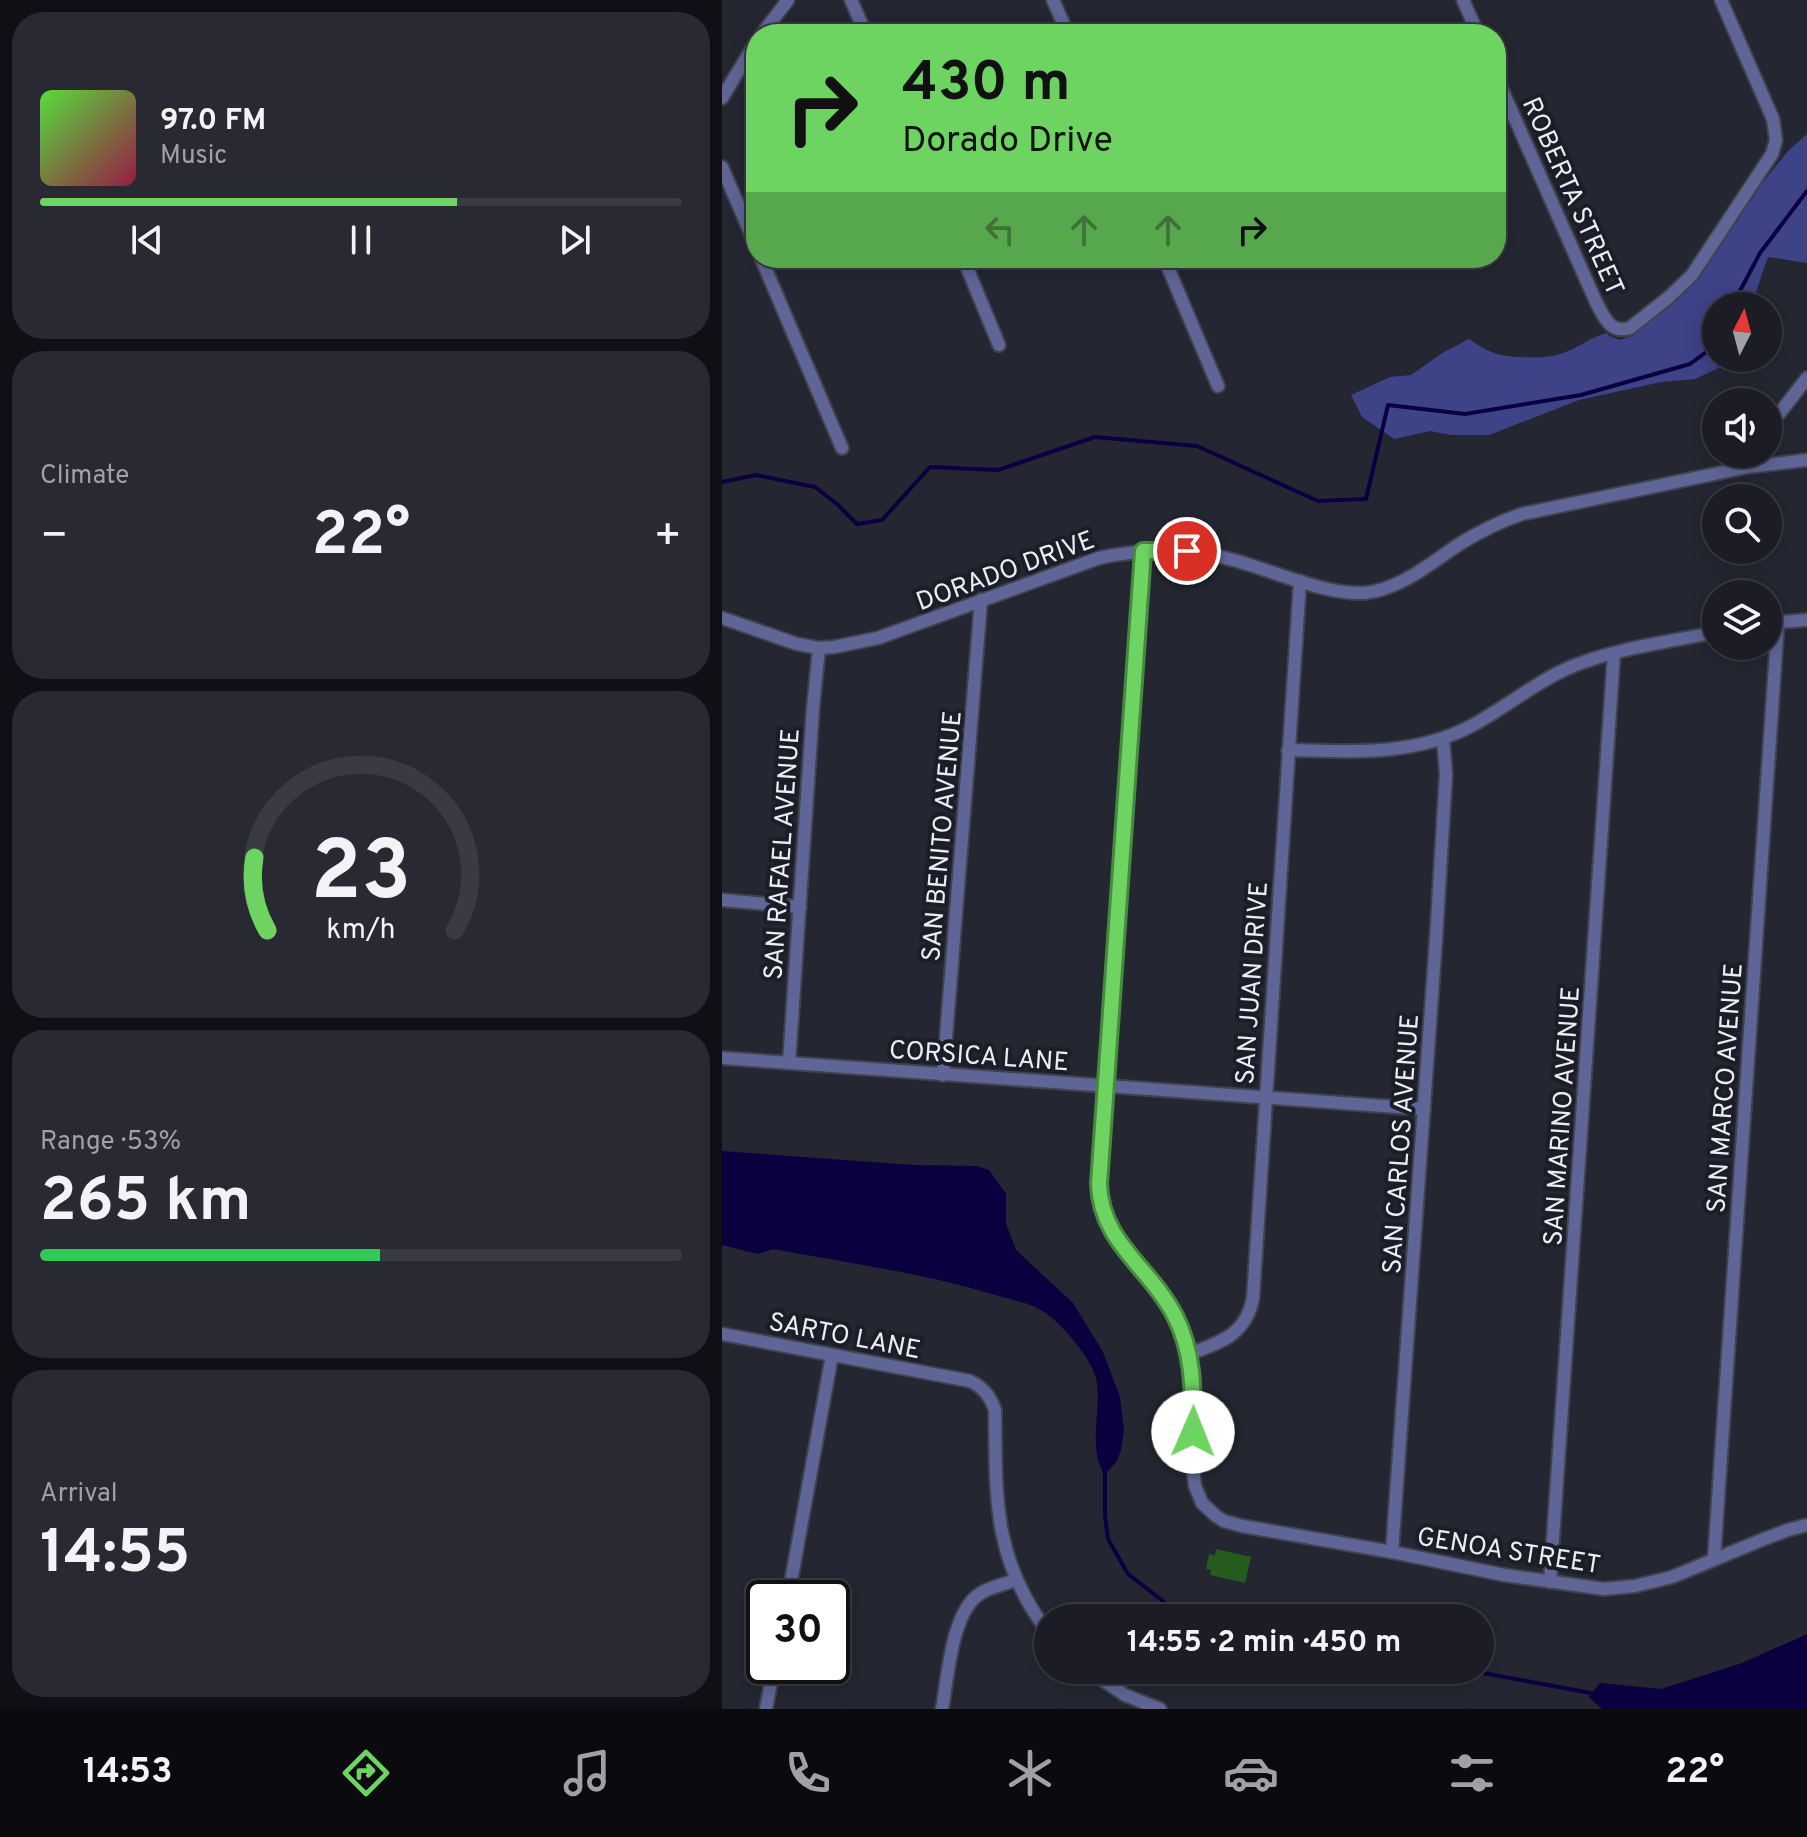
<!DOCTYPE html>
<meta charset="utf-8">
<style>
body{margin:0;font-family:Overpass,sans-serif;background:#282932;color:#f1f3f6;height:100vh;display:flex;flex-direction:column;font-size:30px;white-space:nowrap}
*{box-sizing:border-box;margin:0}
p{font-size:26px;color:#a0a1a7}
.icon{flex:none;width:44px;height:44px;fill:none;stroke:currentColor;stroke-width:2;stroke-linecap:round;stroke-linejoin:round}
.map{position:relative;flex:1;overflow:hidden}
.sheet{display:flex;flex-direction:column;gap:12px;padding:12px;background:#0f0f15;width:722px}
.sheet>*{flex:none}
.top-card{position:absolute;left:24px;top:24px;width:760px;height:244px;border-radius:32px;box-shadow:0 4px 20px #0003,0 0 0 2px #393a43;background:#6dd361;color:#111;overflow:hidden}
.needle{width:52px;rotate:6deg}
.tools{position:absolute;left:980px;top:292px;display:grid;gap:16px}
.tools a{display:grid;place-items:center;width:80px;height:80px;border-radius:50%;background:#1b1c26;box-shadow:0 4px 20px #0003,0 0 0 2px #393a43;font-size:40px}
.speed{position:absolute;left:24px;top:1580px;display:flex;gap:16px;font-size:40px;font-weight:700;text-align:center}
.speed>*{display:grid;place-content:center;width:104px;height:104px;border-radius:50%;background:#1b1c26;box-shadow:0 4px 20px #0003,0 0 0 2px #393a43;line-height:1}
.speed .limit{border:4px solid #111;border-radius:12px;background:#fff;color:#111}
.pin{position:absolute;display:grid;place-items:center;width:68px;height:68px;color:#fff;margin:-34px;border:4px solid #fff;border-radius:50%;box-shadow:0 2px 8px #0007}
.me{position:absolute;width:88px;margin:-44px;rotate:1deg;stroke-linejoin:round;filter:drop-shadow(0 0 6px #0008)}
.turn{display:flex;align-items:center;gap:28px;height:168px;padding:0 24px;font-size:36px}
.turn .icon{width:104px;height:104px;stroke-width:2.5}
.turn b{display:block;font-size:56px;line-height:68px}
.lanes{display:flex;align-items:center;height:76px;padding:0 24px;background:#0003;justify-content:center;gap:40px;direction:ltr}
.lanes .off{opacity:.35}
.big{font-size:60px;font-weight:700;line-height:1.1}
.sheet .widget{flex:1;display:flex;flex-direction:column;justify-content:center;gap:12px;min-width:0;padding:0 28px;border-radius:32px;background:#282932}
.sheet .dial{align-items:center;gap:0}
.dial svg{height:208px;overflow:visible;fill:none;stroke:#393a43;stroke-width:7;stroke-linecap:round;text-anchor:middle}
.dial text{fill:#f1f3f6;stroke:none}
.song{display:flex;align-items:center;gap:24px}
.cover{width:96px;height:96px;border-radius:12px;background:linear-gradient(135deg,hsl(110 70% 55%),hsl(340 70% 35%))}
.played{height:8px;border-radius:4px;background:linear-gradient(90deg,#6dd361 65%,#393a43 65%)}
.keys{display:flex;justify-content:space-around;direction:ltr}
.heat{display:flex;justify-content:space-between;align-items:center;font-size:44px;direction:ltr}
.charge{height:12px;border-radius:6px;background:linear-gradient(90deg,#34c759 53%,#393a43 0)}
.trip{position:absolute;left:312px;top:1604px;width:460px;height:80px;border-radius:40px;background:#1b1c26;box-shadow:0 4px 20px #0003,0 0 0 2px #393a43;font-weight:700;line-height:80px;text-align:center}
.tab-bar{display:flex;height:128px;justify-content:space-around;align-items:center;background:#0b0b0f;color:#a0a1a7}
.tab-bar .icon{width:56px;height:56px}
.tab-bar .current{color:#6dd361}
.tab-bar b{font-size:36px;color:#f1f3f6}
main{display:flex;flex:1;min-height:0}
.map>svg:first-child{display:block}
</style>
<main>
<section class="sheet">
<div class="widget">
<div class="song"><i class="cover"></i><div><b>97.0 FM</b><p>Music</p></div></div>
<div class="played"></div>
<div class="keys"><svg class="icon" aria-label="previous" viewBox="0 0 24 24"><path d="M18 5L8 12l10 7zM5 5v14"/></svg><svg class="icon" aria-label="pause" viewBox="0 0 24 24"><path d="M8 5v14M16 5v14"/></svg><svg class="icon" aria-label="next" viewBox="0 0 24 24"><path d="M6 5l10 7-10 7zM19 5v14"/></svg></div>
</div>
<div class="widget"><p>Climate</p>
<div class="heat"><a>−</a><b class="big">22°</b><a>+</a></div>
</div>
<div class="widget dial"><svg viewBox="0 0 100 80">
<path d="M14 69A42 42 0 1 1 86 69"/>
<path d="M14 69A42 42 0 0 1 9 41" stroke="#6dd361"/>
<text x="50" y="56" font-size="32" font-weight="700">23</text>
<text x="50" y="72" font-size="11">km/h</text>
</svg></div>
<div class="widget"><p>Range · 53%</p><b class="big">265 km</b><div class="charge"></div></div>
<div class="widget"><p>Arrival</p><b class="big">14:55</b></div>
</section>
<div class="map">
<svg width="1085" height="1709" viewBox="0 0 1085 1709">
<rect width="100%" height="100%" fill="#242632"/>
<!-- forest -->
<path fill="#3e4287" d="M 1085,134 L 1085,263 L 1046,257 L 1029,306 L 994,306 L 994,358 L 1011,358 L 1007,363 L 973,379 L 939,382 L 857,400 L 767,435 L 729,435 L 708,431 L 672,439 L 640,417 L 629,395 L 668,377 L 689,375 L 722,352 L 747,339 C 756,345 765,351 775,354 C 789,358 825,359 838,354 C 855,349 868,337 885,333 L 887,336 L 898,340 L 912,335 L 964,292 L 982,270 L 1041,182 L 1066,151 Z"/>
<!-- water -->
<g fill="#0b003f">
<path d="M 0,1151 L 191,1165 L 255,1166 L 267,1170 L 284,1194 L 284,1223 L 294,1250 L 351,1303 L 381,1352 L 398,1397 L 402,1430 L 399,1450 L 395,1461 L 385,1472 L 381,1472 C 364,1442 384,1397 371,1370 C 363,1352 341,1326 325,1314 C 310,1303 290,1300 273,1295 C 201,1273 125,1263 51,1249 L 36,1254 L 0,1245 Z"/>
<polygon points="1085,1634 1085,1709 880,1709 867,1697 878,1683 939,1689 1020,1663"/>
</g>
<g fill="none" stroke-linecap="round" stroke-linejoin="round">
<!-- stream -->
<g stroke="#0b003f" stroke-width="4">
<polyline points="1010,306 1038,253 1085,191"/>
<polyline points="0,482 34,475 93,487 115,504 135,524 160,520 208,467 276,470 373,437 475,446 596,501 644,499 666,405 743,414 859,395 968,364 987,350 994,336"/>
<polyline points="383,1468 383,1516 386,1539 406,1574 446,1605 478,1618"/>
<polyline points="745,1670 874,1694"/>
</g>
</g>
<!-- building -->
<polygon fill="#235c1d" points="494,1549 529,1557 523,1583 488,1575 489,1570 484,1569 487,1554 493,1555"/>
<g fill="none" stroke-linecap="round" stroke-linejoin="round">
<defs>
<g id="minor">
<polyline points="129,0 144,34"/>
<polyline points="331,0 346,34"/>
<polyline points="741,0 756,34"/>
<polyline points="40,34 66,0"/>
<path d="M 774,76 L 874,302 C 882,317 888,334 908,328 L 947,297 L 970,275 L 1050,154 L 1054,140 L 1051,119 L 999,0"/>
<polyline points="0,98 34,42"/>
<polyline points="0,167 34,246"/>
<polyline points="39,258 120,448"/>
<polyline points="241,258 277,345"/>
<polyline points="442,258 496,386"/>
<polyline points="1046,428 1085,378"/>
<polyline points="421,551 377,1195 382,1215 389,1231 441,1295 460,1331 467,1354 471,1373 470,1461 473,1486 480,1503 494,1516 502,1521 520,1526 670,1552 782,1575 882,1589 913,1586 950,1577 1042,1539 1066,1530 1085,1525"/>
<path d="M 0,618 L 75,644 L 97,648 L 112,647 L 156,638 L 377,558 C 421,549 466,547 511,560 C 550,570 602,595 642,593 C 678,590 710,562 739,543 C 759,531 779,521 800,514 L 1026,467 L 1085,460"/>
<polyline points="1046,623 1085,620"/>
<path d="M 566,750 C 629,752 694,756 751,725 C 786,706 815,681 851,666 C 896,648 947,642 994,632"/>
<polyline points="0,900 78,907"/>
<polyline points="0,1058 702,1109"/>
<polyline points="67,1063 91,708 97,648"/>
<polyline points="221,1075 259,600"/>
<path d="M 0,1334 L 248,1381 C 262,1388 268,1396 273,1410 C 274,1496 270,1559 326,1632"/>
<path d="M 467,1354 C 499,1342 524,1335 531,1298 L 578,581"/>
<polyline points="670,1552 714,939 724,774 721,739"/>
<polyline points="992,1559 1056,621"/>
<polyline points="828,1582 892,653"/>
<polyline points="66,1598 110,1355"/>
<polyline points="366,1670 403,1695 438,1709"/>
<polyline points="44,1709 52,1666"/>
<path d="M 220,1709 C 226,1678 229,1611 259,1593 C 269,1587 283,1584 294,1580"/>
</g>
</defs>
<!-- minor casing -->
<use href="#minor" stroke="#40424d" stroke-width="16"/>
<!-- minor -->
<use href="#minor" stroke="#5f6697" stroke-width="12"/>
</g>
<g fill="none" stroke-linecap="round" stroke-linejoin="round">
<defs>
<path id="route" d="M 465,551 L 421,551 L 377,1184 C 379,1243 428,1267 453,1316 C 472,1353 471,1391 471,1432"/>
</defs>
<!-- route casing -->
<use href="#route" stroke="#47893f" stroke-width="20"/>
<!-- route -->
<use href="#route" stroke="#6dd361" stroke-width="14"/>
</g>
<g text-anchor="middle" stroke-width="8" stroke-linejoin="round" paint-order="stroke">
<!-- street labels -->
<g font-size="26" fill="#ebedf5" stroke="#1b1d28">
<text transform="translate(852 196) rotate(66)" y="9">ROBERTA STREET</text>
<text transform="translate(283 570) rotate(-20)" y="9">DORADO DRIVE</text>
<text transform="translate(219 836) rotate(-85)" y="9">SAN BENITO AVENUE</text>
<text transform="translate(59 854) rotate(-86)" y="9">SAN RAFAEL AVENUE</text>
<text transform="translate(529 983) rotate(-86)" y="9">SAN JUAN DRIVE</text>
<text transform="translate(257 1055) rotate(4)" y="9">CORSICA LANE</text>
<text transform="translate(1002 1088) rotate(-86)" y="9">SAN MARCO AVENUE</text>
<text transform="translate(839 1116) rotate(-86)" y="9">SAN MARINO AVENUE</text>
<text transform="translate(678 1144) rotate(-86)" y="9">SAN CARLOS AVENUE</text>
<text transform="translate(123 1335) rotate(11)" y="9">SARTO LANE</text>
<text transform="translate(787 1550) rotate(9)" y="9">GENOA STREET</text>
</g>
</g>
</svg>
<div class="tools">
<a><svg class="needle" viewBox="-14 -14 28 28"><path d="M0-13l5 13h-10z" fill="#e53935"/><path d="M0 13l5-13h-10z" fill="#a0a1a7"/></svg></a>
<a><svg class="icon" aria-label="sound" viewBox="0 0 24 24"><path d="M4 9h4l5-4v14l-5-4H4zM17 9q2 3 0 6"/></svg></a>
<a><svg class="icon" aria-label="search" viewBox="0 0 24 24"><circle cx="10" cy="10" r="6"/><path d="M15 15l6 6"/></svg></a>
<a><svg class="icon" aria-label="layers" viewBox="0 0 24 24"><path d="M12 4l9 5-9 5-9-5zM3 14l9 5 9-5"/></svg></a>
</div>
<div class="speed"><div class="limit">30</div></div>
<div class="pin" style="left:465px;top:551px;background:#d93025"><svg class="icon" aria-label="arrive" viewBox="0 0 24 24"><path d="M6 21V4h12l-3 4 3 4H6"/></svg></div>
<svg class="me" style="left:471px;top:1432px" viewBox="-20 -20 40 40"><circle r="19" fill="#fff"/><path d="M0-13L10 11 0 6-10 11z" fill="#6dd361"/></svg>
<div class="trip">14:55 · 2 min · 450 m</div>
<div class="top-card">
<div class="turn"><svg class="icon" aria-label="right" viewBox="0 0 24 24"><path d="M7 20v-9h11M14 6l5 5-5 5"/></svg><div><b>430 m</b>Dorado Drive</div></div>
<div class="lanes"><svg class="icon off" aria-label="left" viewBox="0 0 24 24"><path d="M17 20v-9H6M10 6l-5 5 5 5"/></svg><svg class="icon off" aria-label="ahead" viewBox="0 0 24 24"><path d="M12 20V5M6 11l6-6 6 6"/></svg><svg class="icon off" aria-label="ahead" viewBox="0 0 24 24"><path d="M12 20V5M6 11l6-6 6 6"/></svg><svg class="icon" aria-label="right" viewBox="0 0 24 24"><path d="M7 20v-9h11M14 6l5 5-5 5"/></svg></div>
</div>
</div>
</main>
<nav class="tab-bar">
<b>14:53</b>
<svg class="icon current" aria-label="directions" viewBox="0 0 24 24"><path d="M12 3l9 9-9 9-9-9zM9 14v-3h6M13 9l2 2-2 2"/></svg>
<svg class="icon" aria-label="music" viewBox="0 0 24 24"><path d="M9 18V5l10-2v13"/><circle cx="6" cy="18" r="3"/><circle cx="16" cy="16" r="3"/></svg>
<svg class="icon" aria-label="phone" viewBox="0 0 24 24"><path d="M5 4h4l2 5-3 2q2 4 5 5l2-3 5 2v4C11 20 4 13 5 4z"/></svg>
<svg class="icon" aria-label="climate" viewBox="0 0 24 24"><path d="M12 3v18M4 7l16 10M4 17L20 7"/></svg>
<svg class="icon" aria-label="car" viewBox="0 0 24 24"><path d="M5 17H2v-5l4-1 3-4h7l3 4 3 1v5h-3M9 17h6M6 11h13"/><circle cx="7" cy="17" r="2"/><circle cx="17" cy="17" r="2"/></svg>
<svg class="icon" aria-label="filters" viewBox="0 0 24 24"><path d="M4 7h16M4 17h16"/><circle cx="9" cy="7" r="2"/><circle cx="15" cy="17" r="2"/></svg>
<b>22°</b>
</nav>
